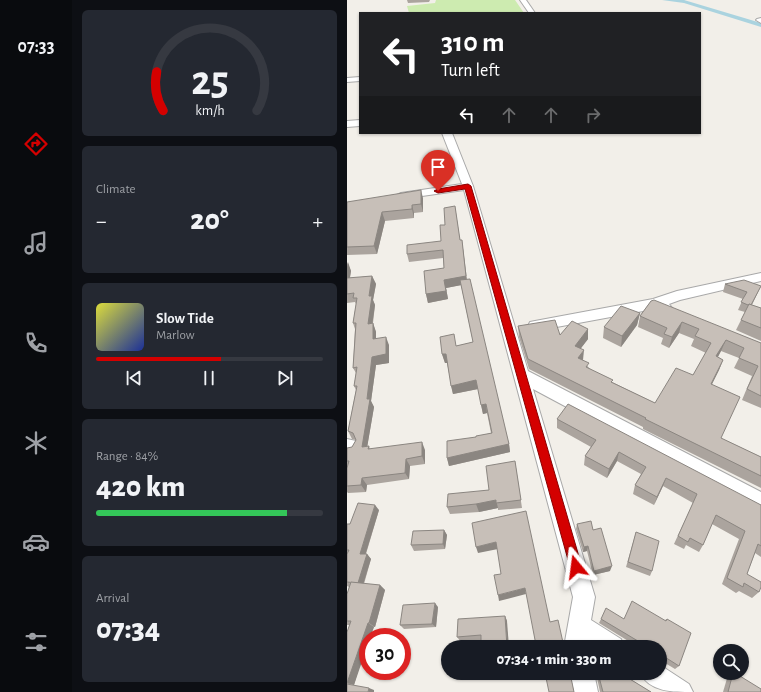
<!DOCTYPE html>
<meta charset="utf-8">
<style>
body{margin:0;font-family:"Alegreya Sans",sans-serif;background:#242831;color:#f1f3f6;height:100vh;display:flex;flex-direction:column;font-size:15px;white-space:nowrap}
*{box-sizing:border-box;margin:0}
p{font-size:13px;color:#9ea1a6}
.icon{flex:none;width:22px;height:22px;fill:none;stroke:currentColor;stroke-width:2;stroke-linecap:round;stroke-linejoin:round}
.map{position:relative;flex:1;overflow:hidden}
.panel{display:flex;flex-direction:column;gap:10px;padding:10px;background:#0d0f14;width:275px}
.panel>*{flex:none}
.banner{position:absolute;left:12px;top:12px;width:342px;height:122px;border-radius:0px;box-shadow:0 1px 3px #0004;background:#202124;color:#fff;overflow:hidden}
.tools{position:absolute;left:366px;top:644px;display:grid;gap:8px}
.tools a{display:grid;place-items:center;width:36px;height:36px;border-radius:50%;background:#171b24;box-shadow:0 1px 3px #0004;font-size:20px}
.speed{position:absolute;left:12px;top:628px;display:flex;gap:8px;font-size:20px;font-weight:700;text-align:center}
.speed>*{display:grid;place-content:center;width:52px;height:52px;border-radius:50%;background:#171b24;box-shadow:0 1px 3px #0004;line-height:1}
.speed .limit{border:6px solid #d22;background:#fff;color:#111}
.pin{position:absolute;display:grid;place-items:center;width:34px;height:34px;color:#fff;margin:-41px -17px;border-radius:50% 50% 50% 0;rotate:-45deg;box-shadow:0 0 4px #0007}
.pin .icon{rotate:45deg}
.me{position:absolute;width:44px;margin:-22px;rotate:344deg;stroke-linejoin:round;filter:drop-shadow(0 0 3px #0008)}
.turn{display:flex;align-items:center;gap:14px;height:84px;padding:0 16px;font-size:18px}
.turn .icon{width:52px;height:52px;stroke-width:2.5}
.turn b{display:block;font-size:28px;line-height:34px}
.lanes{display:flex;align-items:center;height:38px;padding:0 16px;background:#0003;justify-content:center;gap:20px;direction:ltr}
.lanes .off{opacity:.35}
.big{font-size:30px;font-weight:800;line-height:1.1}
.panel .tile{flex:1;display:flex;flex-direction:column;justify-content:center;gap:6px;min-width:0;padding:0 14px;border-radius:6px;background:#242831}
.panel .dial{align-items:center;gap:0}
.dial svg{height:104px;overflow:visible;fill:none;stroke:#363941;stroke-width:7;stroke-linecap:round;text-anchor:middle}
.dial text{fill:#f1f3f6;stroke:none}
.song{display:flex;align-items:center;gap:12px}
.cover{width:48px;height:48px;border-radius:6px;background:linear-gradient(135deg,hsl(60 70% 55%),hsl(230 70% 35%))}
.played{height:4px;border-radius:2px;background:linear-gradient(90deg,#d40000 55%,#363941 55%)}
.keys{display:flex;justify-content:space-around;direction:ltr}
.heat{display:flex;justify-content:space-between;align-items:center;font-size:22px;direction:ltr}
.charge{height:6px;border-radius:3px;background:linear-gradient(90deg,#34c759 84%,#363941 0)}
.trip{position:absolute;left:94px;top:640px;width:226px;height:40px;border-radius:20px;background:#171b24;box-shadow:0 1px 3px #0004;font-weight:800;line-height:40px;text-align:center}
main{display:flex;flex:1;min-height:0}
.tabs{display:flex;flex-direction:column;width:72px;justify-content:space-around;align-items:center;background:#090b0e;color:#9ea1a6}
.tabs .icon{width:28px;height:28px}
.tabs .active{color:#d40000}
.tabs b{font-size:18px;color:#f1f3f6}
.map>svg:first-child{display:block}
</style>
<main>
<nav class="tabs">
<b>07:33</b>
<svg class="icon active" aria-label="directions" viewBox="0 0 24 24"><path d="M12 3l9 9-9 9-9-9zM9 14v-3h6M13 9l2 2-2 2"/></svg>
<svg class="icon" aria-label="music" viewBox="0 0 24 24"><path d="M9 18V5l10-2v13"/><circle cx="6" cy="18" r="3"/><circle cx="16" cy="16" r="3"/></svg>
<svg class="icon" aria-label="phone" viewBox="0 0 24 24"><path d="M5 4h4l2 5-3 2q2 4 5 5l2-3 5 2v4C11 20 4 13 5 4z"/></svg>
<svg class="icon" aria-label="climate" viewBox="0 0 24 24"><path d="M12 3v18M4 7l16 10M4 17L20 7"/></svg>
<svg class="icon" aria-label="car" viewBox="0 0 24 24"><path d="M5 17H2v-5l4-1 3-4h7l3 4 3 1v5h-3M9 17h6M6 11h13"/><circle cx="7" cy="17" r="2"/><circle cx="17" cy="17" r="2"/></svg>
<svg class="icon" aria-label="filters" viewBox="0 0 24 24"><path d="M4 7h16M4 17h16"/><circle cx="9" cy="7" r="2"/><circle cx="15" cy="17" r="2"/></svg>
</nav>
<section class="panel">
<div class="tile dial"><svg viewBox="0 0 100 80">
<path d="M14 69A42 42 0 1 1 86 69"/>
<path d="M14 69A42 42 0 0 1 9 39" stroke="#d40000"/>
<text x="50" y="56" font-size="32" font-weight="700">25</text>
<text x="50" y="72" font-size="11">km/h</text>
</svg></div>
<div class="tile"><p>Climate</p>
<div class="heat"><a>−</a><b class="big">20°</b><a>+</a></div>
</div>
<div class="tile">
<div class="song"><i class="cover"></i><div><b>Slow Tide</b><p>Marlow</p></div></div>
<div class="played"></div>
<div class="keys"><svg class="icon" aria-label="previous" viewBox="0 0 24 24"><path d="M18 5L8 12l10 7zM5 5v14"/></svg><svg class="icon" aria-label="pause" viewBox="0 0 24 24"><path d="M8 5v14M16 5v14"/></svg><svg class="icon" aria-label="next" viewBox="0 0 24 24"><path d="M6 5l10 7-10 7zM19 5v14"/></svg></div>
</div>
<div class="tile"><p>Range · 84%</p><b class="big">420 km</b><div class="charge"></div></div>
<div class="tile"><p>Arrival</p><b class="big">07:34</b></div>
</section>
<div class="map">
<svg width="414" height="692" viewBox="0 0 414 692">
<rect width="100%" height="100%" fill="#f2efe9"/>
<!-- grass -->
<polygon fill="#cdebb0" points="89,0 168,0 177,13 62,13 60,6 88,3"/>
<g fill="none" stroke-linecap="round" stroke-linejoin="round">
<!-- stream -->
<polyline stroke="#aad3df" stroke-width="1.5" points="336,0 337,2"/>
<!-- canal -->
<polygon fill="#aad3df" fill-rule="evenodd" points="315,0 337,0 414,23 414,27 337,3"/>
<defs>
<g id="minor">
<polygon points="173,0 179,0 188,13 182,13"/>
<polygon points="414,18 414,23 409,20 410,19"/>
<polygon points="13,77 13,81 0,82 0,78"/>
<polygon points="13,120 13,126 0,127 0,121"/>
<polygon points="95,133 105,133 126,186 181,371 414,492 414,511 186,389 248,597 244,620 274,639 277,647 246,647 240,643 239,647 217,647 226,597 117,190 54,199 48,196 54,193 115,184"/>
<polygon points="414,273 414,281 333,300 322,304 326,309 324,313 319,314 307,309 188,331 183,330 181,326 183,322 188,321 306,299 330,291"/>
<polygon points="0,439 9,441 12,447 9,453 0,455"/>
<path d="M 313,665 L 342,684 L 346,692 C 325,692 303,692 293,673 L 313,673 Z"/>
<polygon points="223,673 247,673 251,692 227,692"/>
</g>
</defs>
<!-- minor casing -->
<use href="#minor" stroke="#a9a9a9" stroke-width="2"/>
<!-- minor -->
<use href="#minor" fill="#fff" fill-rule="evenodd"/>
</g>
<!-- wall -->
<g fill="#aba49e">
<polygon points="60,0 83,0 82,2 61,3"/>
<polygon points="76,198 76,212 67,213 67,218 38,221 30,254 0,255 0,202"/>
<polygon points="108,206 113,240 116,248 120,279 162,444 163,452 102,466 100,458 129,437 144,433 140,413 136,414 131,389 106,394 100,363 98,363 95,354 110,346 126,342 114,285 99,288 101,299 81,303 79,294 97,268 96,258 62,262 60,254 94,241 98,225"/>
<polygon points="0,262 4,271 3,278 25,276 29,284 26,300 28,305 26,323 29,332 29,339 42,345 42,363 29,365 24,401 27,407 20,447 22,446 23,449 78,450 78,464 63,466 62,479 20,485 19,492 1,493 0,492 0,448 5,447 9,440 5,439 1,431 9,390 7,386 9,373 6,368 8,329 6,323 9,304 8,302 0,303"/>
<polygon points="378,284 414,286 405,305 414,308 414,341 389,330 398,312 391,310 396,299 376,292"/>
<polygon points="304,301 414,343 414,408 395,400 405,376 387,368 392,358 374,351 371,357 376,360 372,370 365,384 374,438 414,457 414,488 296,429 296,427 182,369 172,337 171,326 213,335 241,329 241,339 234,348 236,360 242,368 265,382 308,403 346,375 359,353 344,346 347,339 332,333 322,348 314,344 316,338 291,327 293,316"/>
<polygon points="293,313 290,325 274,347 256,338 257,327"/>
<polygon points="210,419 414,505 414,557 408,553 400,574 412,592 405,598 392,591 389,593 375,584 392,539 365,524 356,545 352,552 339,545 337,549 327,544 346,503 316,486 307,505 286,494 288,485 294,474 270,461 260,478 237,465 238,456 244,447 210,428"/>
<polygon points="168,461 175,508 151,510 151,508 132,512 103,514 100,507 142,490"/>
<polygon points="32,510 19,554 20,554 24,559 17,584 33,585 38,590 28,627 27,627 23,637 21,637 7,685 0,684 0,632 3,625 0,625 0,594 2,587 0,586 0,524 3,524"/>
<polygon points="230,524 246,530 263,571 246,575 240,551 236,552 229,529"/>
<polygon points="97,530 100,535 98,549 67,551 64,545"/>
<polygon points="289,532 305,571 303,576 279,567"/>
<polygon points="91,607 89,627 57,629 53,625"/>
<polygon points="158,616 160,621 134,640 114,642 110,637"/>
<polygon points="254,619 277,619 318,620 320,619 332,666 328,669 313,660 313,647 291,647 252,623"/>
<polygon points="249,673 273,673 304,692 253,692"/>
<polygon points="385,673 388,673 414,692 376,692 381,675"/>
</g>
<!-- shaded-wall -->
<g fill="#8b8681">
<polygon points="74,190 76,198 76,212 74,204"/>
<polygon points="65,205 67,213 67,218 65,209"/>
<polygon points="35,212 38,221 30,254 27,246"/>
<polygon points="115,240 120,284 99,288 101,299 81,303 79,294 97,280"/>
<polygon points="1,262 4,271 1,287 0,284 0,267"/>
<polygon points="25,276 29,284 26,300 28,305 24,333 21,324 22,296"/>
<polygon points="293,313 290,325 274,347 275,336"/>
<polygon points="335,322 332,333 322,348 325,337"/>
<polygon points="26,323 29,332 29,348 26,339"/>
<polygon points="241,329 241,339 228,356 228,346"/>
<polygon points="39,337 42,345 42,363 29,365 24,401 27,407 19,454 15,447 20,399 25,357"/>
<polygon points="379,340 374,351 365,367 369,356"/>
<polygon points="237,350 236,360 231,358"/>
<polygon points="95,354 99,354 101,363 98,363"/>
<polygon points="376,360 372,370 360,394 364,384"/>
<polygon points="129,380 131,389 106,394 104,386"/>
<polygon points="139,404 140,413 136,414 134,405"/>
<polygon points="75,442 78,450 78,464 75,456"/>
<polygon points="162,444 163,452 102,466 100,458"/>
<polygon points="272,452 270,461 260,478 262,469"/>
<polygon points="59,459 63,466 62,479 58,473"/>
<polygon points="15,478 20,485 19,492 14,485"/>
<polygon points="319,478 316,486 307,505 310,497"/>
<polygon points="149,500 151,508 132,512 129,504"/>
<polygon points="28,505 32,510 17,559 13,554"/>
<polygon points="97,530 100,535 98,549 96,544"/>
<polygon points="149,542 151,549 131,553 129,547"/>
<polygon points="241,546 240,551 236,552 237,547"/>
<polygon points="20,554 24,559 15,588 10,583"/>
<polygon points="265,566 263,571 246,575 247,571"/>
<polygon points="33,585 38,590 28,627 22,623"/>
<polygon points="178,588 179,594 152,601 151,595"/>
<polygon points="88,603 91,607 89,627 85,624"/>
<polygon points="158,616 160,621 162,647 160,647"/>
<polygon points="21,623 27,627 23,637 21,637 21,644 7,685 0,683"/>
<polygon points="193,644 193,647 189,647 189,645"/>
<polygon points="22,688 27,690 27,692 21,692"/>
</g>
<!-- building -->
<g fill="#c7bfb8" stroke="#8b8681">
<polygon points="74,190 74,204 65,205 65,209 35,212 27,246 0,247 0,202"/>
<polygon points="108,206 113,240 115,240 119,276 97,280 99,291 79,294 77,271 97,268 96,250 60,254 60,245 94,241 93,225 98,225 97,208"/>
<polygon points="25,276 22,296 25,296 21,324 26,323 26,339 39,337 39,354 25,357 20,399 23,399 15,447 22,446 21,449 75,442 75,456 59,459 58,473 15,478 14,485 0,486 0,468 2,461 0,461 0,448 5,447 9,440 6,433 1,431 10,386 7,386 10,367 6,368 9,323 6,323 10,298 6,298 7,293 0,294 0,278"/>
<polygon points="123,279 162,444 100,458 100,441 129,437 129,436 145,433 139,404 134,405 129,380 104,386 99,354 95,354 93,337 107,334 109,346 126,342 113,280"/>
<polygon points="397,280 414,286 404,305 402,304 401,305 394,302 400,292 378,284"/>
<polygon points="307,300 414,343 414,396 400,389 411,366 392,358 397,348 379,340 369,356 376,360 364,384 393,397 374,438 414,457 414,476 298,419 299,418 181,359 171,326 208,320 213,335 225,321 241,329 228,346 237,350 231,358 242,363 239,367 266,380 264,382 308,403 329,368 346,375 364,343 348,336 352,329 335,322 325,337 317,334 320,328 293,316 304,301"/>
<polygon points="402,304 414,308 414,328 394,320"/>
<polygon points="274,306 293,313 275,336 257,327"/>
<polygon points="221,404 414,505 414,546 411,544 400,574 414,582 414,587 412,592 397,583 396,587 380,578 398,531 369,515 356,545 343,538 341,542 331,536 350,494 319,478 310,497 288,485 299,467 272,452 262,469 238,456 249,440 210,419"/>
<polygon points="168,461 174,500 149,503 149,500 129,504 100,507 101,494 142,490 139,466"/>
<polygon points="11,503 28,505 13,554 20,554 11,583 0,582 0,554 2,550 0,550 0,524 3,524"/>
<polygon points="179,511 203,622 211,620 217,647 193,647 193,644 189,645 178,588 151,595 147,575 154,574 149,542 129,547 125,523"/>
<polygon points="244,521 246,530 254,528 265,566 247,571 241,546 237,547 230,524"/>
<polygon points="97,530 96,544 64,545 66,531"/>
<polygon points="289,532 312,541 305,571 281,562"/>
<polygon points="4,582 33,585 22,623 21,623 0,683 0,632 4,621 0,621 0,594"/>
<polygon points="285,601 319,621 320,619 344,633 332,666 313,654 313,647 301,647 254,619 259,608 277,619"/>
<polygon points="88,603 85,624 53,625 56,605"/>
<polygon points="158,616 160,647 134,647 134,635 110,637 111,619"/>
<polygon points="198,673 223,673 227,692 202,692"/>
<polygon points="251,673 273,673 304,692 256,692"/>
<polygon points="386,673 388,673 414,689 414,692 381,692"/>
<polygon points="0,684 22,688 21,692 0,692"/>
</g>
<!-- route -->
<polygon fill="#d40000" stroke="#8a0000" points="121,184 124,186 235,567 233,572 229,573 224,572 223,567 118,189 91,193 87,191 91,189"/>
</svg>
<div class="tools">
<a><svg class="icon" aria-label="search" viewBox="0 0 24 24"><circle cx="10" cy="10" r="6"/><path d="M15 15l6 6"/></svg></a>
</div>
<div class="speed"><div class="limit">30</div></div>
<div class="pin" style="left:91px;top:191px;background:#d93025"><svg class="icon" aria-label="arrive" viewBox="0 0 24 24"><path d="M6 21V4h12l-3 4 3 4H6"/></svg></div>
<svg class="me" style="left:229px;top:567px" viewBox="-20 -20 40 40"><path d="M0-17L14 15 0 8-14 15z" fill="#d40000" stroke="#fff" stroke-width="4"/></svg>
<div class="trip">07:34 · 1 min · 330 m</div>
<div class="banner">
<div class="turn"><svg class="icon" aria-label="left" viewBox="0 0 24 24"><path d="M17 20v-9H6M10 6l-5 5 5 5"/></svg><div><b>310 m</b>Turn left</div></div>
<div class="lanes"><svg class="icon" aria-label="left" viewBox="0 0 24 24"><path d="M17 20v-9H6M10 6l-5 5 5 5"/></svg><svg class="icon off" aria-label="ahead" viewBox="0 0 24 24"><path d="M12 20V5M6 11l6-6 6 6"/></svg><svg class="icon off" aria-label="ahead" viewBox="0 0 24 24"><path d="M12 20V5M6 11l6-6 6 6"/></svg><svg class="icon off" aria-label="right" viewBox="0 0 24 24"><path d="M7 20v-9h11M14 6l5 5-5 5"/></svg></div>
</div>
</div>
</main>
